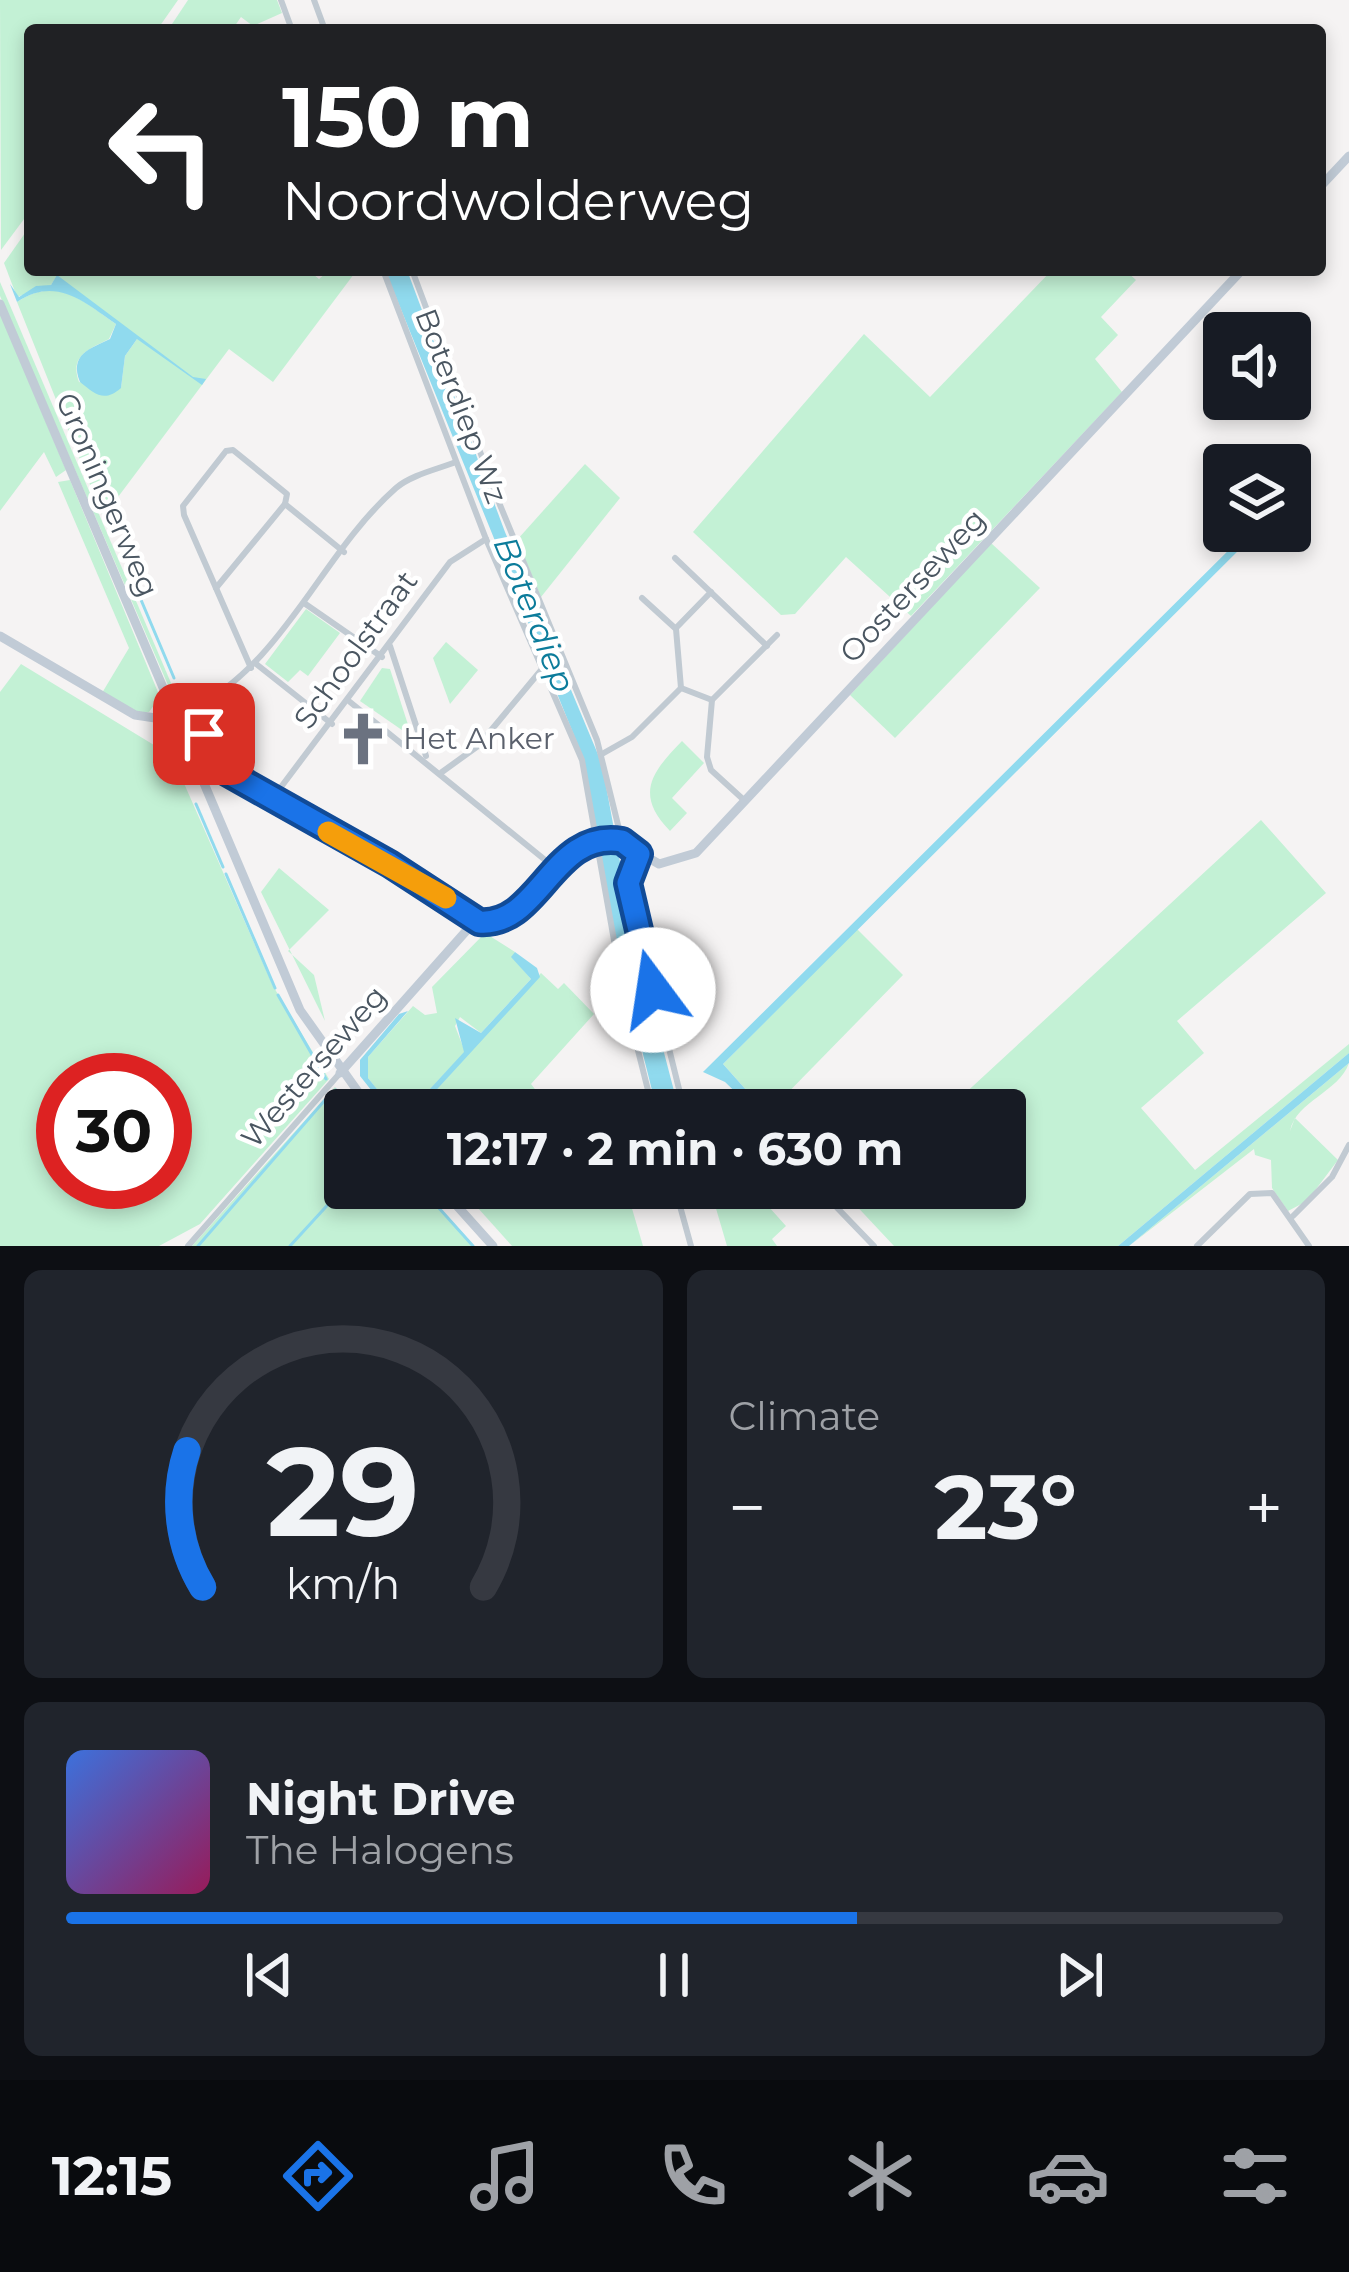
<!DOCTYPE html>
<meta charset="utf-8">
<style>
body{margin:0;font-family:Montserrat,sans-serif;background:#20242c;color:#f1f3f6;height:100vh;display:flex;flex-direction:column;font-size:45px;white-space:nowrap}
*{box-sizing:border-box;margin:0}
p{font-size:39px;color:#9ea1a6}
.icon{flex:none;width:66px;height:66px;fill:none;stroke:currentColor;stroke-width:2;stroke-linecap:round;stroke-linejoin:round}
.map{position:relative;height:1246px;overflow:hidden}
.panel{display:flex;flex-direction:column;gap:24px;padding:24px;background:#0d0f14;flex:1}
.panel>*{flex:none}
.hud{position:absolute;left:24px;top:24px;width:1302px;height:252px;border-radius:12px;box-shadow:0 6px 18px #0003;background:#202124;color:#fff;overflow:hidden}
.tools{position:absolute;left:1203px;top:312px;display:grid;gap:24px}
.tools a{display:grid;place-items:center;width:108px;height:108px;border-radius:12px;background:#171b24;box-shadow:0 6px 18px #0003;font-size:60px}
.speed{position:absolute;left:36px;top:1053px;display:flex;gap:24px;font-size:60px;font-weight:700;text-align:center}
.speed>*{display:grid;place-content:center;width:156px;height:156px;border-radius:50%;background:#171b24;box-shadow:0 6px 18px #0003;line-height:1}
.speed .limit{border:18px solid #d22;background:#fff;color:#111}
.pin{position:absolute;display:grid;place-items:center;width:102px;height:102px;color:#fff;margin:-51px;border-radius:24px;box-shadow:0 6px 18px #0006}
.me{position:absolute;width:132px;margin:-66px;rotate:346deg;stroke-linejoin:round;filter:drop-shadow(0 0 9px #0008)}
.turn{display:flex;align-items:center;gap:42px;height:252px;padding:0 60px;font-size:54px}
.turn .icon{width:156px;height:156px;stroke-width:2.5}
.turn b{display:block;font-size:84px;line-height:102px}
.big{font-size:90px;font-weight:700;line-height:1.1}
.panel .widget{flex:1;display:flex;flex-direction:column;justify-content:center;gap:18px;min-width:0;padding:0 42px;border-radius:18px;background:#20242c}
.panel .dial{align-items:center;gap:0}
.dial svg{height:312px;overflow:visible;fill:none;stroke:#363941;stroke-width:7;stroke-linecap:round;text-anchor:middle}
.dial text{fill:#f1f3f6;stroke:none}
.song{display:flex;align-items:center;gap:36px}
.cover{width:144px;height:144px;border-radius:18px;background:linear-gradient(135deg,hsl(220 70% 55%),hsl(330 70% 35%))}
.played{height:12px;border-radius:6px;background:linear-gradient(90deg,#1a73e8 65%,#363941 65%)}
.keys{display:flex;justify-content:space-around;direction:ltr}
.heat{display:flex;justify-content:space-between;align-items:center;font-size:66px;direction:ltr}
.panel .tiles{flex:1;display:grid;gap:24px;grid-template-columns:1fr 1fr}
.widget:last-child{grid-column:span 2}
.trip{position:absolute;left:324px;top:1089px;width:702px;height:120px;border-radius:12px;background:#171b24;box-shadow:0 6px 18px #0003;font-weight:700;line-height:120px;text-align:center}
.dock{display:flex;height:192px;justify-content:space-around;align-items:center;background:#090b0e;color:#9ea1a6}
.dock .icon{width:84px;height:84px}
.dock .current{color:#1a73e8}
.dock b{font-size:54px;color:#f1f3f6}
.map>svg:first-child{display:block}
</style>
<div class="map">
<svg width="1349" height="1246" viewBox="0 0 1349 1246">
<rect width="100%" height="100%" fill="#f5f3f3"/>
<!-- green -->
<g fill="#c3f1d5" fill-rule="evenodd">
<polygon points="0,0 178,0 157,30 30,30 30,211 1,250"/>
<polygon points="188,0 277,0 282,13 253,26 241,17 232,30 168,30"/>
<path d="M 30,226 L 30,270 L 308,270 L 319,279 L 326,273 L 338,276 L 357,270 L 273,382 L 229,349 L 103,517 L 17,302 C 57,275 83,301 116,324 L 109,339 C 90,349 69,355 79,382 L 121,388 L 125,356 L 137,339 L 57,276 L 51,285 L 17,297 L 4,263 Z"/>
<polygon points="1052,270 1125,270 1136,280 1101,317 1118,335 1095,359 1122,392 911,616 846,557 795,614 781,615 693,532 864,334 930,397"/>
<polygon points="0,282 174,690 171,692 0,296"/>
<polygon points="0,313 66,470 56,477 44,452 0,511"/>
<polygon points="585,464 620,498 541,597 517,540"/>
<polygon points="70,480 160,697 149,712 137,713 102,693 129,648 58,482"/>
<polygon points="991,543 1040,588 895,738 850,695"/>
<polygon points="306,609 340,633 308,676 300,670 288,682 265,664"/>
<polygon points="446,642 478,670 450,704 433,658"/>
<path d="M 21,664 L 172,756 L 273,986 L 329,1079 L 200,1224 L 159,1246 L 0,1246 L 0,692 ZM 63,1080 L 165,1080 L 165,1182 L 63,1182 Z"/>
<polygon points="382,668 390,669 412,737 360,701"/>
<path d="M 682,741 L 704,763 L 672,798 L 687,813 L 670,831 C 634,794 652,772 682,741 Z"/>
<polygon points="1261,820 1326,893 1177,1021 1204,1053 1141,1108 1195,1170 1349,1044 1349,1053 1118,1246 894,1246 850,1199 862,1188 1005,1188 1005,1110 947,1110"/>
<polygon points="279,868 329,910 288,951 314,975 325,1021 261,892"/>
<polygon points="857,929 903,975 771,1110 764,1110 723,1064"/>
<polygon points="485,933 515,952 512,957 531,979 481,1033 460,1017 455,1026 465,1052 417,1103 389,1105 368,1078 367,1058 413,1006 425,1015 437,1013 432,987"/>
<polygon points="541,973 558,989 564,983 594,1014 531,1084 551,1110 418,1110"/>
<path d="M 1349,1063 C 1339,1092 1296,1101 1290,1131 L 1295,1118 L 1338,1160 L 1307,1201 L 1288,1211 L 1272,1188 L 1271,1160 L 1255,1155 L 1254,1149 L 1129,1246 Z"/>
<polygon points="335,1087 352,1110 345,1110 345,1188 422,1188 474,1246 192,1246"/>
<polygon points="460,1188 626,1188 643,1246 512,1246"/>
<polygon points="710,1188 752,1188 786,1226 772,1239 777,1246 727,1246"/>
</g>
<!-- water -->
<g fill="#90daee">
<polygon points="385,270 407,270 505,532 602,764 634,938 679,1110 657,1110 616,947 584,760"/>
<path d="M 57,275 L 193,377 L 206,379 L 202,385 L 137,339 L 125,356 L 121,388 C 104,403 95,394 80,382 C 69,354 90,349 110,339 L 116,324 C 83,301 56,276 17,302 L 10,284 L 19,297 L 36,286 L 51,285 Z"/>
<polygon points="1248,531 1258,531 723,1064 764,1110 754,1110 725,1082 703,1072"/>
<polygon points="515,952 537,968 540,977 418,1110 387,1110 360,1076 360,1060 399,1014 408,1011 368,1057 368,1078 389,1104 417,1103 464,1052 455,1018 481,1033 531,979 511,957"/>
<polygon points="1349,1053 1349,1063 1129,1246 1118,1246"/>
</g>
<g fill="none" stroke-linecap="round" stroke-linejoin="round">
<!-- stream -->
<g stroke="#90daee" stroke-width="3">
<polyline points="136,588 174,678"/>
<polyline points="196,804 223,867"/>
<polyline points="226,874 275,988"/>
<polyline points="278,995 326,1079"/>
<polyline points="336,1090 351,1110"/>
<polyline points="421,1188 473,1246"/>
<polyline points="198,1246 325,1100"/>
<polyline points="290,1246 345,1186"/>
</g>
<!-- street -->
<g stroke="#c1cad2" stroke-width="6">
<polyline points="281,0 292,30"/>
<polyline points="314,0 325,30"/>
<polyline points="383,270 486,539 582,760 623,991 653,1110"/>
<polyline points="412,270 500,505 597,740 622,841"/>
<polyline points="675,558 767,646"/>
<polyline points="216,588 285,504"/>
<polyline points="642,598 676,629 681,688 712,700"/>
<polyline points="304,603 382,657"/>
<polyline points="676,628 711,592"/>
<polyline points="390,646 426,756"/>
<polyline points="255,663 332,724"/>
<polyline points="251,668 184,515 183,506 226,451 233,450 287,494 285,504 344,552"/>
<polyline points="350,702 555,868"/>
<path d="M 188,712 C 286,663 319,556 396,488 C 411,475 438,469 456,462"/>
<polyline points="204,734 212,763 390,864 479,922"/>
<polyline points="602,754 632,737 681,688"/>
<polyline points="442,772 478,746 542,669"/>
<polyline points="272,799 450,562 486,539"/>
<polyline points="745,801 711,770 707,757 712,700 777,635"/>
<polyline points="639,854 628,883 681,1097 689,1110"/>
<polyline points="675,1188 691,1246"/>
<polyline points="818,1188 874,1246"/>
<polyline points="1293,1216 1332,1177 1349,1145"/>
<polyline points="188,1246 340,1073"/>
<polyline points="1197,1246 1250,1194 1272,1193 1309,1246"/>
</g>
<!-- secondary -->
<g stroke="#c1cbd6" stroke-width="9">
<polyline points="1320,187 1349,156"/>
<polyline points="0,304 170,704"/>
<polyline points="0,636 135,715 162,719"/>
<polyline points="170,704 181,704 188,712 181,729"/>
<polyline points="181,729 300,1010 371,1110"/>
<path d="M 340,1073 L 467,930 C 482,919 497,927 511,916 C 558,880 548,852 616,839 L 659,864 L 696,853 L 1242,270"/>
<polyline points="441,1188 493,1246"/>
</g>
</g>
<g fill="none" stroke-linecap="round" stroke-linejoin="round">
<defs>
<path id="route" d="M 204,734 L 212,764 L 390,864 L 479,922 C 540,927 552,829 622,841 L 639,854 L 628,883 L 653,990"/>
</defs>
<!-- route casing -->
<use href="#route" stroke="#114b97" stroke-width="30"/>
<!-- route -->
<use href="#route" stroke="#1a73e8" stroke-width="21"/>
<!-- slow -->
<polyline stroke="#f59e0b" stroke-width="21" points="328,832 446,898"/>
</g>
<!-- icons -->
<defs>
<symbol id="church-bare" viewBox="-9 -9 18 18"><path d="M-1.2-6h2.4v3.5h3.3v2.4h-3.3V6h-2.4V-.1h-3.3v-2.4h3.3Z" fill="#6b7280" stroke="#fff" stroke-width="2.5" paint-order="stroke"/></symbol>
</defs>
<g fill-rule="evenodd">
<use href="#church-bare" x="325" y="701" width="76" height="76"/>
</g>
<g text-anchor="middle" stroke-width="9" stroke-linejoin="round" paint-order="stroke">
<!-- street labels -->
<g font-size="30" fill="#4a5661" stroke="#fff">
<text transform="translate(461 406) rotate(69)" y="10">Boterdiep Wz</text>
<text transform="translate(107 495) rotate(67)" y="10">Groningerweg</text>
<text transform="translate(913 586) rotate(-47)" y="10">Oosterseweg</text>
<text transform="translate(356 650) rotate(-54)" y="10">Schoolstraat</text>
<text transform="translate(314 1067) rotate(-49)" y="10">Westerseweg</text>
</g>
<!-- worship labels -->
<g font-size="30" fill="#5b616d" stroke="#fff" text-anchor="start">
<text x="403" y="749">Het Anker</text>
</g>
<!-- water labels -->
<g font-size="33" font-style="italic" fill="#0c7c9b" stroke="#fff">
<text transform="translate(535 614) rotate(68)" y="12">Boterdiep</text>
</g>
</g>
</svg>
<div class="tools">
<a><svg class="icon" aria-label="sound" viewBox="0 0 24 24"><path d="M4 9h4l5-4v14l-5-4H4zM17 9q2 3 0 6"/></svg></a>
<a><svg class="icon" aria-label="layers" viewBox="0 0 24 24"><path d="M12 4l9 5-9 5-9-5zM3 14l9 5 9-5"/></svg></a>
</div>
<div class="speed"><div class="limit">30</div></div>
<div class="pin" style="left:204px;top:734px;background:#d93025"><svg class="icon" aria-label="arrive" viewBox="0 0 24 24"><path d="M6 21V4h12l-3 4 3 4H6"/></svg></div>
<svg class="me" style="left:653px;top:990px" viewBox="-20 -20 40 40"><circle r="19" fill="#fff"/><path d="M0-13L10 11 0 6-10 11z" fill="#1a73e8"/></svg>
<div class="trip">12:17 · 2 min · 630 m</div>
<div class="hud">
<div class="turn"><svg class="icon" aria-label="left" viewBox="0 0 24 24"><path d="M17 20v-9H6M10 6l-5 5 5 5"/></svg><div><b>150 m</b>Noordwolderweg</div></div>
</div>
</div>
<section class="panel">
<div class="tiles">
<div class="widget dial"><svg viewBox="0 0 100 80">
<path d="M14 69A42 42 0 1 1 86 69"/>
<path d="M14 69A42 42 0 0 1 10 34" stroke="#1a73e8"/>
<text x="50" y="56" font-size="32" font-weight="700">29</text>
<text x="50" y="72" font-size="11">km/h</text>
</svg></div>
<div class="widget"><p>Climate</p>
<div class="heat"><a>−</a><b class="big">23°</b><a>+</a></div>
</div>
<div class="widget">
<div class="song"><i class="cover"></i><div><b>Night Drive</b><p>The Halogens</p></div></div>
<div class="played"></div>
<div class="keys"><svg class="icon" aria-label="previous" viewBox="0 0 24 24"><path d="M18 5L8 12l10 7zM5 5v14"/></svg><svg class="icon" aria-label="pause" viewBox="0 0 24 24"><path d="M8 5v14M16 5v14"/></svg><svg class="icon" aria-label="next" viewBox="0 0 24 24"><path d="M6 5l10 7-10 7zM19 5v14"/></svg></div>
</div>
</div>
</section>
<nav class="dock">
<b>12:15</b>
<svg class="icon current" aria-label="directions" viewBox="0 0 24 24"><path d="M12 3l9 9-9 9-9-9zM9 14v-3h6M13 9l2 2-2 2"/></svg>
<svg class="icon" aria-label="music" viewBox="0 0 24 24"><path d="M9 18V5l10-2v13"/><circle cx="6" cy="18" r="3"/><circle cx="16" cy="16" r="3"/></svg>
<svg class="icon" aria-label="phone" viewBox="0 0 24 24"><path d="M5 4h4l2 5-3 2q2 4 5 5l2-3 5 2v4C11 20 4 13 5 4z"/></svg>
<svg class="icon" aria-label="climate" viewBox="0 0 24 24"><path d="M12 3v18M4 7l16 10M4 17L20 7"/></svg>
<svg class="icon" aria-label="car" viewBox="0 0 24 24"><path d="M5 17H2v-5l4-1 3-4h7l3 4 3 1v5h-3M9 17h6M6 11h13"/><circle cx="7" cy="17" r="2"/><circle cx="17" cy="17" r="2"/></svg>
<svg class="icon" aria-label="filters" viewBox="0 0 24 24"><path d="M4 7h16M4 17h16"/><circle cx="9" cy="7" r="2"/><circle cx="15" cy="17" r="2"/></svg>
</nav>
